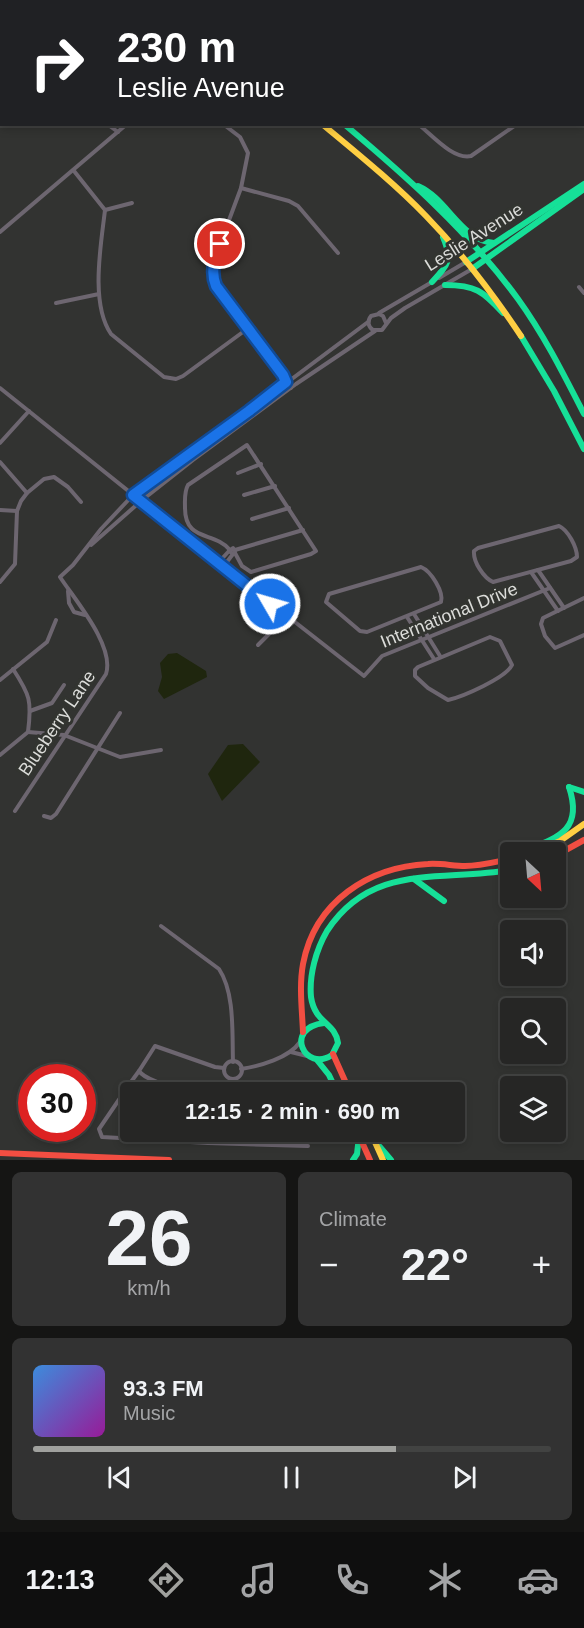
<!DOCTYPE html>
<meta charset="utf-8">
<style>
body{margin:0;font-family:Helvetica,sans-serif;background:#323232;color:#f1f3f6;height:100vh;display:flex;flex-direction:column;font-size:22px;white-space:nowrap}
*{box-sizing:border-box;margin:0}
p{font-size:20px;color:#a4a5a7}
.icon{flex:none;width:33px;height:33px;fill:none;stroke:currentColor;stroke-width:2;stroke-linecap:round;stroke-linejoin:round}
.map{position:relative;height:1160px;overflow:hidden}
.details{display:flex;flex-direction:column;gap:12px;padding:12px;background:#151514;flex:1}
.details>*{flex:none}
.top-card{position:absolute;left:0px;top:0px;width:585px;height:126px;box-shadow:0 3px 9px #0003,0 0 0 2px #424342;background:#202124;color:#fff;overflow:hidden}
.needle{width:39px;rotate:154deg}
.controls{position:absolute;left:500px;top:842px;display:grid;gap:12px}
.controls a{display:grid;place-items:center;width:66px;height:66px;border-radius:6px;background:#262625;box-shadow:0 3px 9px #0003,0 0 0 2px #424342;font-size:30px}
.speed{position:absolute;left:18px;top:1064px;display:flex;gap:12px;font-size:30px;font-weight:700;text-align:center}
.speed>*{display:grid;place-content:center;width:78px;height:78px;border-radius:50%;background:#262625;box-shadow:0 3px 9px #0003,0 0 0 2px #424342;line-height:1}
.speed .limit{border:9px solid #d22;background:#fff;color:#111}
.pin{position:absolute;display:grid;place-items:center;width:51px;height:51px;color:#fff;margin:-26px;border:3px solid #fff;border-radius:50%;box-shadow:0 2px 6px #0007}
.me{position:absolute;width:66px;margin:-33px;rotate:308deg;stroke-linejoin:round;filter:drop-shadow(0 0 4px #0008)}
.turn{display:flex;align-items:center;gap:21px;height:126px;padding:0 18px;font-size:27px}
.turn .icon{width:78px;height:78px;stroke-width:2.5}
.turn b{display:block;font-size:42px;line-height:51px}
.big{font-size:45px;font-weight:700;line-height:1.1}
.details .tile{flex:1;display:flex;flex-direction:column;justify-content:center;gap:9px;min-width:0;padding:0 21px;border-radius:9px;background:#323232}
.details .dial{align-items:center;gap:0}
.dial b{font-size:78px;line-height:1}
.song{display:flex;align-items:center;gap:18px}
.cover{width:72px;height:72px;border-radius:9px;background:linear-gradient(135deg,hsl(210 70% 55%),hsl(300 70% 35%))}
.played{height:6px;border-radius:3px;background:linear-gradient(90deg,#a0a19e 70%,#424342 70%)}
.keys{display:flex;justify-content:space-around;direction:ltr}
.heat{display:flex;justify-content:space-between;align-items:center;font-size:33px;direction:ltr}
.details .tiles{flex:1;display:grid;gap:12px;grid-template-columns:1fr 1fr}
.tile:last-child{grid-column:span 2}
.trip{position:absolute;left:120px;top:1082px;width:345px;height:60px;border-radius:6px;background:#262625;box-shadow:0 3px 9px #0003,0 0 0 2px #424342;font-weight:700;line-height:60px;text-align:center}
.menu{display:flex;height:96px;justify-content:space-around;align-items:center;background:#0f0f0f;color:#a4a5a7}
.menu .icon{width:42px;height:42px}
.menu .current{color:#a0a19e}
.menu b{font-size:27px;color:#f1f3f6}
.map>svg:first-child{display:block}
</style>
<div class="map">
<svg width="584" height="1160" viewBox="0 0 584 1160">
<rect width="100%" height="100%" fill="#323331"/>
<!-- water -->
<g fill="#1f260e">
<polygon points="177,653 206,671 207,677 164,699 158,691 162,677 160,663 168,654"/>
<polygon points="243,744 260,762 222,801 208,774 228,745"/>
</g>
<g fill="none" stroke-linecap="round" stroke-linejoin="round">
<!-- street -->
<g stroke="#6d6670" stroke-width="4">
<polyline points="405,2 407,0"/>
<polyline points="584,27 584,28"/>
<polyline points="0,79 2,79"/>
<polyline points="107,124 118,132"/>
<polyline points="223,124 240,137 248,153 241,188 213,263 213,279 220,292 291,388"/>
<path d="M 418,124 C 432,135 453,160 471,156 L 517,124"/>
<path d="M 74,171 L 105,210 C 101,245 90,303 111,334 L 164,377 L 176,379 L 183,376 L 247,329"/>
<polyline points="241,188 289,201 298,206 338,253"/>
<polyline points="105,210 132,203"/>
<polyline points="0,232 127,124"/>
<polyline points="439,278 466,262"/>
<polyline points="579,287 584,293"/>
<polyline points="56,303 99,294"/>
<polyline points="379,313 432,282"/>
<path d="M 386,323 L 383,316 L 379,314 L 371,316 C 367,321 368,327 373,330 L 382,330 L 391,318 L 405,308 L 472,269"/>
<polyline points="0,388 172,526 364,676 382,656 550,588"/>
<polyline points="0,443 29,411"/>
<polyline points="0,462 27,493"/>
<polyline points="238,473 261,464"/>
<polyline points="244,495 275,486"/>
<polyline points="0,510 17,511"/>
<polyline points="252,519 289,508"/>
<path d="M 559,526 C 568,530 577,547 577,557 L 571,561 L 493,582 C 484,578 473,562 474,551 L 478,548 Z"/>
<polyline points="91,545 141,501 193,460 296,384 375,331"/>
<polygon points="233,548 235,552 233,554 229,551"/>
<path d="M 230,550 C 214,531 185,542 185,508 C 185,500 184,492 188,485 L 247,445 L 316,551 L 311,554 L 251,572 L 242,566 L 235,553"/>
<polyline points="235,550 303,530"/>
<polyline points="218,563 229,551"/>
<polyline points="223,567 233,554"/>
<path d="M 421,567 C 431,571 444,592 441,602 L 367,632 L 360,631 L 326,602 L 329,594 Z"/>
<polyline points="538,570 564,608"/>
<polyline points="531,572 558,611"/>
<polyline points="0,582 15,564 17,511 21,501 27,493 44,479 54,477 68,487 81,502"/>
<polyline points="68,591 69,603 74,612 85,615"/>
<polyline points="584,598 543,618 541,624 545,636 555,648 584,635"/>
<polyline points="414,614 440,656"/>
<polyline points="407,617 434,659"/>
<path d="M 490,637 L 500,641 L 512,665 C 506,678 462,697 448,700 L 428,688 L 415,676 L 415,670 L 418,667 Z"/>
<polyline points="258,645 286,617"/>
<path d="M 13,669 C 30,695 32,701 28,732"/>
<polyline points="0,680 47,642 56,620"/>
<polyline points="30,711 52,703 64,685"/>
<polyline points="28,732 64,735 120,757 161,750"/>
<polyline points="0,755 28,732"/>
<path d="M 15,811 L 106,674 C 115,646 75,600 60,577 L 73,565 L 101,529 L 133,495 L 249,411 L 368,322"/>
<polyline points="44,816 51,818 56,814 120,713"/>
<path d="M 161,926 L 219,969 C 235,993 232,1033 233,1062"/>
<polyline points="291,1052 307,1056"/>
<circle cx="233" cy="1070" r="9"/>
<path d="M 241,1069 C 260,1066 289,1058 300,1042"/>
<polyline points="131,1082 139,1071"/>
<polyline points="156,1092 131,1082 99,1129 102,1137 208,1143 213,1131"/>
<path d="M 167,1092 L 168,1089 C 161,1080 146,1081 139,1071 L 155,1046 L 215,1067 L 224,1068"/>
<polyline points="231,1092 233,1079"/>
<polyline points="146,1139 149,1131"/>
<polyline points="208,1143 308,1146"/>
</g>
<!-- fast -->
<g stroke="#16e098" stroke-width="6">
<polyline points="180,0 182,2"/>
<path d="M 344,124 C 407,177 469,232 518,299 C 544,335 564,375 584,414"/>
<path d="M 418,186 C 448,199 460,240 494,243"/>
<polyline points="466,262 584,184"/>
<polyline points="472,269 584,189"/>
<path d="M 432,282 C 448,265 453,260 443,237"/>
<path d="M 445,285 C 475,285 483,291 503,313"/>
<polyline points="521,336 554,391 584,449"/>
<polyline points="569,787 584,792"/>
<path d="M 521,852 C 556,838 584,832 569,787"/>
<polyline points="414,879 444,901"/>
<path d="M 324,1023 C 283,1028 305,1073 332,1055 L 338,1043 C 335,1022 315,1024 311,997 C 309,975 316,950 327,931 C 372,862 441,882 510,870"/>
<polyline points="317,1060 329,1075 337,1092"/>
<polyline points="380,1147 391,1160"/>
<polyline points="353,1160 357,1154 359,1136"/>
</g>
<!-- slow -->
<g stroke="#ffcf43" stroke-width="6">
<polyline points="155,0 158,2"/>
<path d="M 322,124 C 358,154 394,183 426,216 C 462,253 493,294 521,336"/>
<polyline points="535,852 560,841 584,824"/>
<polyline points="370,1131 383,1160"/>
</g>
<!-- jam -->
<g stroke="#f24e42" stroke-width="6">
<polyline points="555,856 584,840"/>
<path d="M 303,1032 C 302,1009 299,986 303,964 C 315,901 369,867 428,864 C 441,863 453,866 465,866 C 480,866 495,862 510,859"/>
<polyline points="333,1054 350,1092"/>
<polyline points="357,1131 370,1160"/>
<polyline points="0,1153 169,1160"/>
</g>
</g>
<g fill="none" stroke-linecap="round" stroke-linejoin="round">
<defs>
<path id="route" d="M 220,244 C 215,259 210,271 216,286 L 283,375 L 286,382 L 249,411 L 133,495 L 270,604"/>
</defs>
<!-- route casing -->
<use href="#route" stroke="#114b97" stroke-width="15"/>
<!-- route -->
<use href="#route" stroke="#1a73e8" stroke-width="10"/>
</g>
<g text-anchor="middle" stroke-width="6" stroke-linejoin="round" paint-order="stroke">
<!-- street labels -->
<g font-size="18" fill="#dbdcd9" stroke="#323430">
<text transform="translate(474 237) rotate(-32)" y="6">Leslie Avenue</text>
<text transform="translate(449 615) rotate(-22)" y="6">International Drive</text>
<text transform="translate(57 723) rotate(-56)" y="6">Blueberry Lane</text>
</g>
</g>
</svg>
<div class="controls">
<a><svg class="needle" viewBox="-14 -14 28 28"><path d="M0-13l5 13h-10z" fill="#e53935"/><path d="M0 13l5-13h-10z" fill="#a4a5a7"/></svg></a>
<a><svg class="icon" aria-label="sound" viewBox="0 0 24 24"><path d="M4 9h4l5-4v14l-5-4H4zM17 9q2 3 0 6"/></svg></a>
<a><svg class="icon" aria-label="search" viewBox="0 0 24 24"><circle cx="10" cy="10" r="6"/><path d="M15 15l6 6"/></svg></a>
<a><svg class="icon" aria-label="layers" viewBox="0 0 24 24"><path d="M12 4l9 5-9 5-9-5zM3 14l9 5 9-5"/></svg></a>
</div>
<div class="speed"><div class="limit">30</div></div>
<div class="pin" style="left:220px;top:244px;background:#d93025"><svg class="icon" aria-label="arrive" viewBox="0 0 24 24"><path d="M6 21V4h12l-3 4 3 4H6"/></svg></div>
<svg class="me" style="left:270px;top:604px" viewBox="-20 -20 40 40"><circle r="17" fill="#1a73e8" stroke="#fff" stroke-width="3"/><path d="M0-11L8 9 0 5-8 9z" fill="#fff"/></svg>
<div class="trip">12:15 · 2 min · 690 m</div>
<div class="top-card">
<div class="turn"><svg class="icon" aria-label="right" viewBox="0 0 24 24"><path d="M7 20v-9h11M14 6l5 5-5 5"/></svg><div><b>230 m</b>Leslie Avenue</div></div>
</div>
</div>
<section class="details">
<div class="tiles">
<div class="tile dial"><b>26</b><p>km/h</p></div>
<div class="tile"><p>Climate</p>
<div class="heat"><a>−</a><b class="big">22°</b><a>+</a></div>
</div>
<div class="tile">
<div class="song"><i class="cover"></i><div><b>93.3 FM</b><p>Music</p></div></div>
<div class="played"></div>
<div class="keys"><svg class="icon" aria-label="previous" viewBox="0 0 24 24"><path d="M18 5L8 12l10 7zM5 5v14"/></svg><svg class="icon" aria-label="pause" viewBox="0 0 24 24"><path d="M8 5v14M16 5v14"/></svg><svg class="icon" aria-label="next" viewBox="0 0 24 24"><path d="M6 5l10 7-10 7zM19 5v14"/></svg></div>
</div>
</div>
</section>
<nav class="menu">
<b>12:13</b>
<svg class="icon current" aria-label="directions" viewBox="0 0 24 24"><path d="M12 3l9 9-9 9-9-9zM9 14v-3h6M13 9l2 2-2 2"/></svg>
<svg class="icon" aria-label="music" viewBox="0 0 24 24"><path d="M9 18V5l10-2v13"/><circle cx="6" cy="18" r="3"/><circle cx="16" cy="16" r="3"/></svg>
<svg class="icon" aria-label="phone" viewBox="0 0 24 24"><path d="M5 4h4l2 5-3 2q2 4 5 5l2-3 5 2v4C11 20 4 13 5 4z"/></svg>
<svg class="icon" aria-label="climate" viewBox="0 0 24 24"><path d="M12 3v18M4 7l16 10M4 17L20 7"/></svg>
<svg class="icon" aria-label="car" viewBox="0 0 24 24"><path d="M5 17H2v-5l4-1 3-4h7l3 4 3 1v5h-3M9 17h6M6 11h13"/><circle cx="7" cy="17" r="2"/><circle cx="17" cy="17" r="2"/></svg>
</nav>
